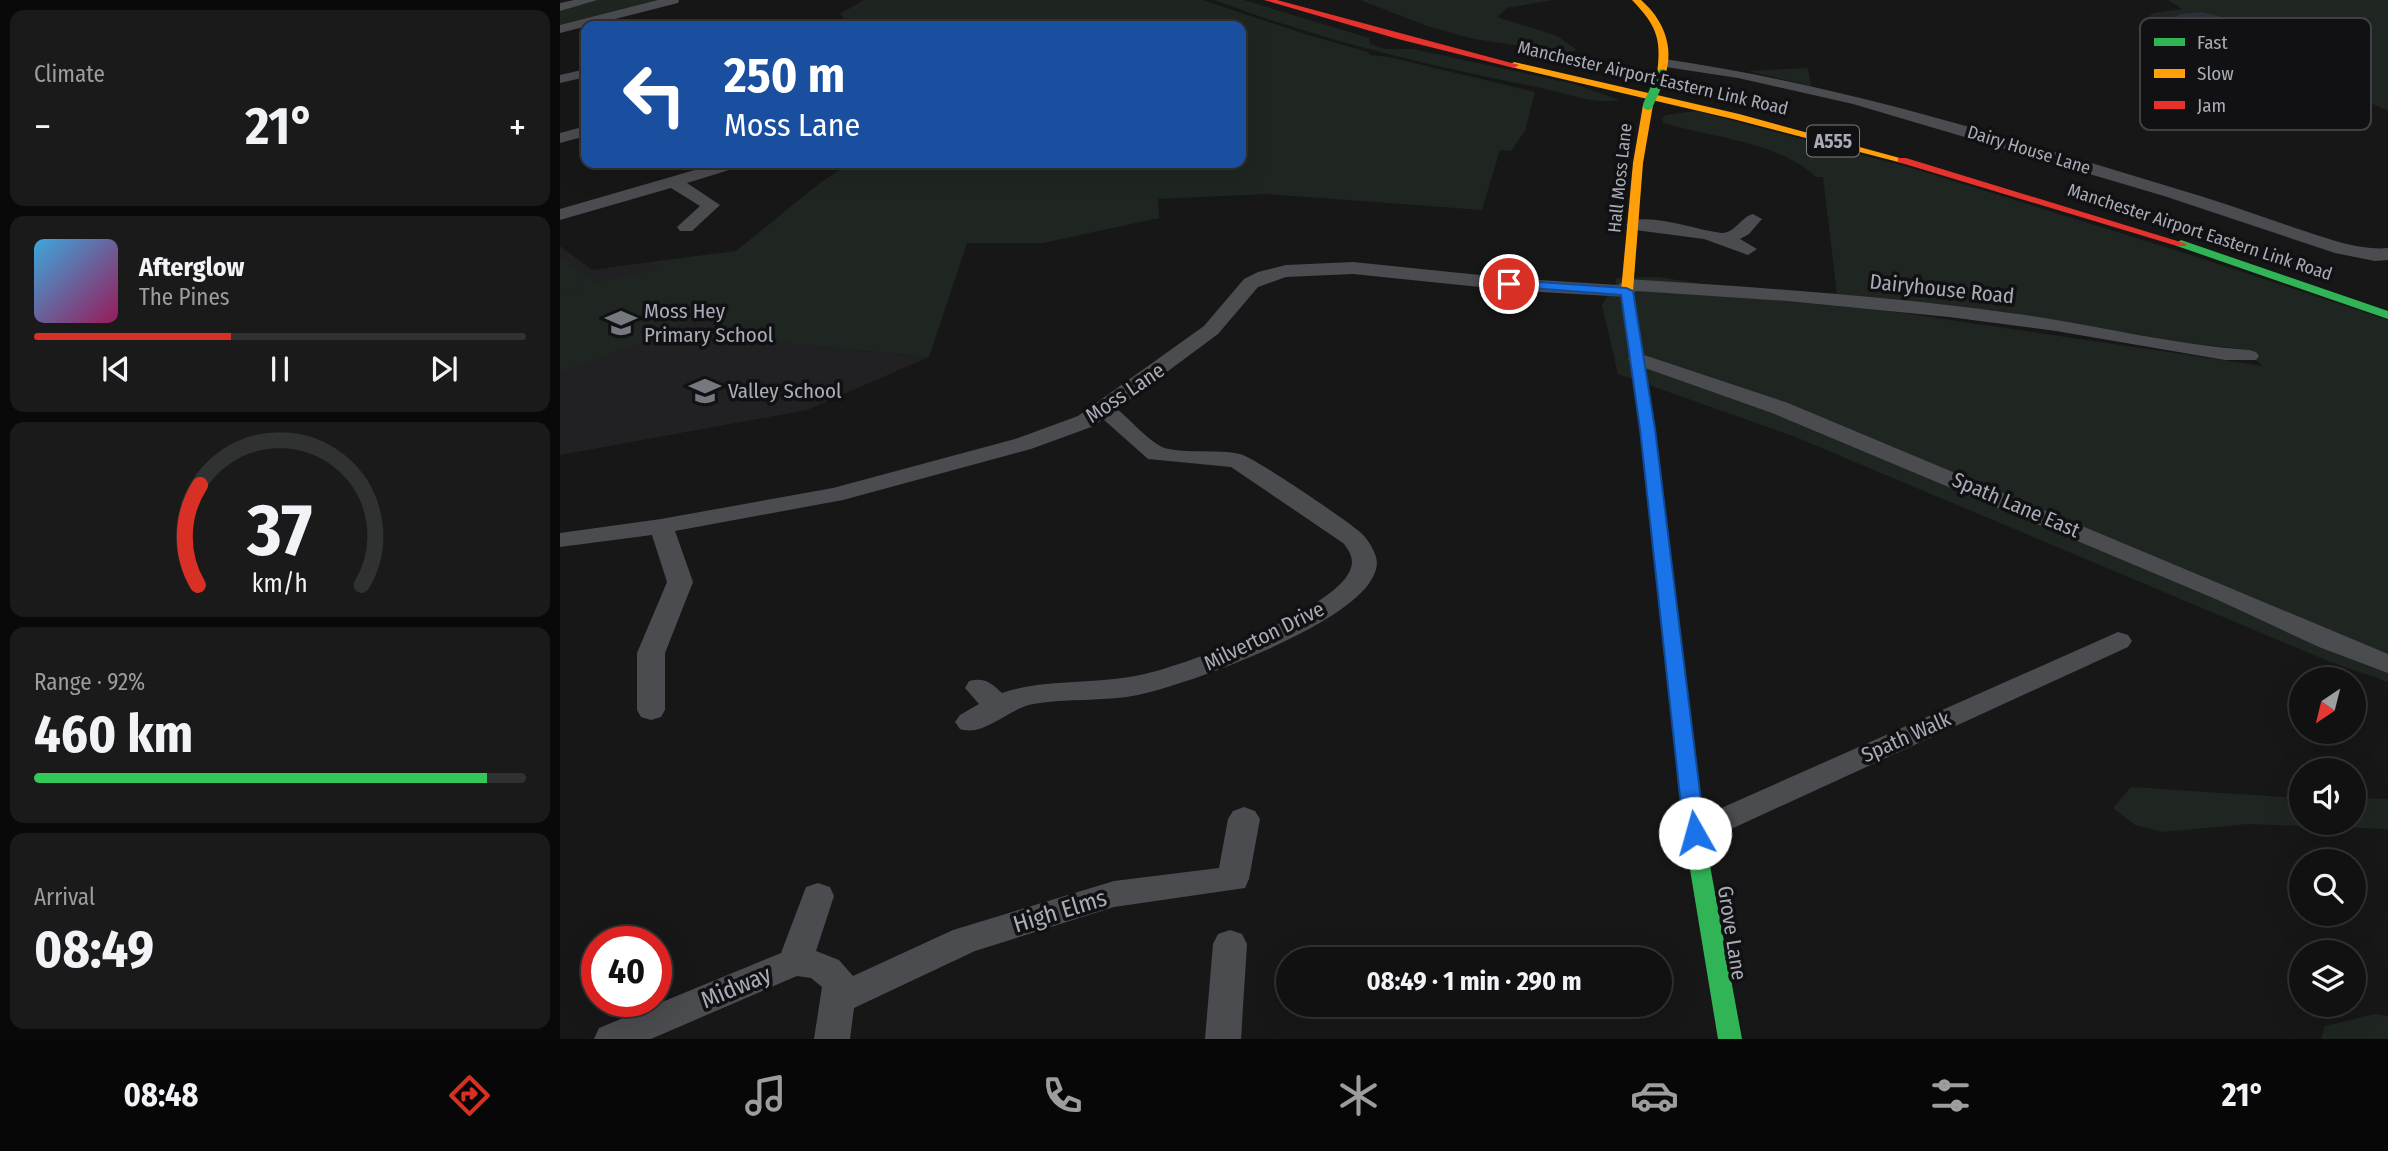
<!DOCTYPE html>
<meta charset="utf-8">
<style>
body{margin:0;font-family:"Fira Sans Condensed",sans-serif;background:#1a1a1a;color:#f1f3f6;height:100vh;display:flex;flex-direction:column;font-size:26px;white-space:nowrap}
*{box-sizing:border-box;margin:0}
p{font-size:23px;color:#9c9d9f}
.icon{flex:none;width:38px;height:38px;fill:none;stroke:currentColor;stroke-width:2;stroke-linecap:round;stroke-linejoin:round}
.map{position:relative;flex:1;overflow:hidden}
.side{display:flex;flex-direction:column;gap:10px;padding:10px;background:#090909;width:560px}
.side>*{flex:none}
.banner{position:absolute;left:21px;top:21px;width:665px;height:147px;border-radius:14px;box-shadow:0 7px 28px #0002,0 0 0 2px #303131;background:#1a4fa0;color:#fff;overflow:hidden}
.needle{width:46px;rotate:215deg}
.controls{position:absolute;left:1729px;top:667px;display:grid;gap:14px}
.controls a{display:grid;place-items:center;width:77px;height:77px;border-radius:50%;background:#111;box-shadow:0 7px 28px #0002,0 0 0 2px #303131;font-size:35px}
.speed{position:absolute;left:21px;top:926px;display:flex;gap:14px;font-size:35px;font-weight:700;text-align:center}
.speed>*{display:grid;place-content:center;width:91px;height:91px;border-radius:50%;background:#111;box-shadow:0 7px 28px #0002,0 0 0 2px #303131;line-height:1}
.speed .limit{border:10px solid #d22;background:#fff;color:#111}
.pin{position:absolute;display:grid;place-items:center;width:60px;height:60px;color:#fff;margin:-30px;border:4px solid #fff;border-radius:50%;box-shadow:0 2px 7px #0007}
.me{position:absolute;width:77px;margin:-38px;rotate:353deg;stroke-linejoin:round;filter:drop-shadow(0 0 5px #0008)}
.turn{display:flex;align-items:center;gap:24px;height:147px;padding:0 28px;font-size:32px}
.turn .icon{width:91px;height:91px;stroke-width:2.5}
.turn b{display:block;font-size:49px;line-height:60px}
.big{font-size:52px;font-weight:700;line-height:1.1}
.side .card{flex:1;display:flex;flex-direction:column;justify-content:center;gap:10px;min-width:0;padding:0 24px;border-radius:14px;background:#1a1a1a}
.side .dial{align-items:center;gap:0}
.dial svg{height:182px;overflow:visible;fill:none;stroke:#303131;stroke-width:7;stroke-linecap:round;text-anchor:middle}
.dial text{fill:#f1f3f6;stroke:none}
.song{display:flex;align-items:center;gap:21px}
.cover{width:84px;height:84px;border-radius:10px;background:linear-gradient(135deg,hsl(200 70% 55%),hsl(330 70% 35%))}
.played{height:7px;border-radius:4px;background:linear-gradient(90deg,#d93025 40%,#303131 40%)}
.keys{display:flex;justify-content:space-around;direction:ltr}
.heat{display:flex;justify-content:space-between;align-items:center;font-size:38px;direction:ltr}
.charge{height:10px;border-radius:5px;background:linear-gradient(90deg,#34c759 92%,#303131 0)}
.trip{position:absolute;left:716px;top:947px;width:396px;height:70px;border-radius:35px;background:#111;box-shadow:0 7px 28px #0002,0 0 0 2px #303131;font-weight:700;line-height:70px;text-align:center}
.tab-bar{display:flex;height:112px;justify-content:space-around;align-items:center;background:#070707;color:#9c9d9f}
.tab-bar .icon{width:49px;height:49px}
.tab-bar .on{color:#d93025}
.tab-bar b{font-size:32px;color:#f1f3f6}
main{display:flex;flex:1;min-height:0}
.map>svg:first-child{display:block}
</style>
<main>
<section class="side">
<div class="card"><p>Climate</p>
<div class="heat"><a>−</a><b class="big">21°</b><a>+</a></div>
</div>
<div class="card">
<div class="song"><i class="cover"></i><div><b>Afterglow</b><p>The Pines</p></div></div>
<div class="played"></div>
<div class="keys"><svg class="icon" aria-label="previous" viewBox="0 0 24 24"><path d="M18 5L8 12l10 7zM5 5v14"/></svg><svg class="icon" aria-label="pause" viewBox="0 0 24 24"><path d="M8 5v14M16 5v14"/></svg><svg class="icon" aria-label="next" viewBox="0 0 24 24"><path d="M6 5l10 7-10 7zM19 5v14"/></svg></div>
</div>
<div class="card dial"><svg viewBox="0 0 100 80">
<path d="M14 69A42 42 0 1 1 86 69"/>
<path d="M14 69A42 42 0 0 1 15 25" stroke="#d93025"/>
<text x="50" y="56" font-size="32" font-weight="700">37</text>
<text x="50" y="72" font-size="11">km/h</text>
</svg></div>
<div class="card"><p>Range · 92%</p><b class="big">460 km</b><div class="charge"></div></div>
<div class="card"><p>Arrival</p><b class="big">08:49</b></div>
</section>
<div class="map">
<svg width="1828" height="1039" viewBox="0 0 1828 1039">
<rect width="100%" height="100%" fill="#171717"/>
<!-- built -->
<polygon fill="#212123" points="0,246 32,270 90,262 160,309 198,328 199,341 369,357 247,410 0,455"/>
<!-- green -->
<g fill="#1f2621">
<polygon points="31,0 113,0 0,29 0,7"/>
<polygon points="304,0 643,0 745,34 808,52 810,55 829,57 975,92 965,131 951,151 940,150 922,210 708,194 598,199 599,218 483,243 407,243 369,357 198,341 197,329 161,335 159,309 86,337 85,342 0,372 0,295 25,286 0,294 0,257 35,283 100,269 90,262 176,251 261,182 291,163 681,163 681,26 291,26 280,14"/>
<path d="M 654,0 L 684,0 L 809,38 L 810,44 L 825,49 L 853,49 L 1014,84 L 1060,100 C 1035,105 1005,93 981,88 C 870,66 760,40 654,0 Z"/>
<polygon points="800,0 993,0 947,8 937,17 997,36 1017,50 1006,53 914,39 867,26"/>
<polygon points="1608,0 1828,0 1828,111 1697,51 1670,52 1641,38 1595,29 1583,20 1594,13 1622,9"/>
<polygon points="1248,68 1251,86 1188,71"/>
<path d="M 1136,111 L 1355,169 L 1631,255 L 1828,320 L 1828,682 L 1768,661 L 1233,436 L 1058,374 L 1042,305 L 1056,283 L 1056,278 L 1097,277 L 1703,366 L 1682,349 L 1628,343 L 1446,312 L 1277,294 L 1263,177 L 1256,177 C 1220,142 1150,137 1103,123 L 1102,118 L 1106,115 Z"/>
<polygon points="1571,787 1741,798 1741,822 1794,822 1794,798 1828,799 1828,829 1688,824 1603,832 1575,825 1553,808"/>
<polygon points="1815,1014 1828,1016 1828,1039 1761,1039 1765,1026"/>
</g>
<!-- water -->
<path fill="#2b3038" d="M 1641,12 C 1658,16 1677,19 1687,34 C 1673,48 1625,33 1606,28 L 1603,23 L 1621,14 Z"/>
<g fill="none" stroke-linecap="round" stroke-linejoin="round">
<!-- street -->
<g fill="#4b4c50" fill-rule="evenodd">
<polygon points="14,0 37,0 0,11 0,3"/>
<polygon points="98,0 119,0 118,3 0,33 0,25"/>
<path d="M 1104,59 C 1278,84 1446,137 1614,188 C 1655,200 1695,214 1735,228 C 1765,237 1796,251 1828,248 L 1828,260 L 1815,261 L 1775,253 L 1604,196 L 1293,104 L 1178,78 L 1099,66 L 1099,60 Z"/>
<polygon points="26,69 26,77 0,83 0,75"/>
<polygon points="26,126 26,136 0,143 0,133"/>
<polygon points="159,163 184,163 182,166 127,183 160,205 132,231 120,231 117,227 140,206 111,188 0,220 0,209"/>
<path d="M 1193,214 L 1202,219 L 1189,234 L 1180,239 L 1197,249 L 1188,255 L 1144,239 L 1075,230 L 1066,225 C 1080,209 1142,232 1162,233 C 1175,233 1181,217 1193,214 Z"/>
<path d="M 793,262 L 949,278 L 1058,285 L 1067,279 C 1192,287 1318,295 1443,312 C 1525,322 1606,344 1689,350 L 1696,352 L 1699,356 L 1696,360 L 1665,360 L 1496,331 L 1389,317 L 1228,301 L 1076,291 L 1067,297 L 949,290 L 793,274 L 726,277 L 698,287 L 658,334 L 557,409 C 571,420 586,439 602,447 C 617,454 660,449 680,454 C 694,457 786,520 800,532 C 806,537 812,546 815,554 C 839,612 620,687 578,695 C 543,702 507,698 473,704 C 447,709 425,737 400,729 L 395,722 L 400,715 L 419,704 L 405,688 L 409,681 C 425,677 431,683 442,693 C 487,678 534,685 580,675 C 622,667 779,609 791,568 C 794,558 789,550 783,543 L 671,467 L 588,459 L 543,419 L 534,426 L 471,449 L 283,500 L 115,531 L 133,582 L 105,653 L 105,710 L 101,717 L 91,720 L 81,717 L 77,710 L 77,653 L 107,582 L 92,535 L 0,547 L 0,533 L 101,519 L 273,488 L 455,439 L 518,416 L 644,326 L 684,279 L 698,272 L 726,265 Z"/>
<polygon points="1078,353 1228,403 1828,654 1828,673 1759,647 1658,600 1212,413 1071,363 1068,359 1071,355"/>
<polygon points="1558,632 1568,635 1572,641 1568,647 1145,841 1134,845 1123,841 1118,833 1123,825"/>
<polygon points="684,807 695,811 700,819 689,879 685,888 554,907 415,951 294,1008 290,1039 254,1039 262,987 251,978 237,976 91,1039 34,1039 39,1028 221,953 246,887 258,883 270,887 274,896 256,951 279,960 293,976 393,930 554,881 659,868 668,819 673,811"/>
<polygon points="670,930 682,934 687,944 681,1039 645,1039 653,944 658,934"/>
</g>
<!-- fast -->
<g fill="#30b455" fill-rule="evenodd">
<polygon points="1621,240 1828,311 1828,319 1617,246 1615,244"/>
<polygon points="1127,761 1134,763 1137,768 1144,833 1182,1039 1158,1039 1124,833 1117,768 1120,763"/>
</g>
<!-- slow -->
<g fill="#ff9f0a" fill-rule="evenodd">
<path d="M 1072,0 L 1081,0 C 1103,19 1115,47 1105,76 L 1097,74 C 1102,38 1096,25 1072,0 Z"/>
<polygon points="954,62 1179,114 1347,160 1342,163 1173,119 951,67 949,65"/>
<polygon points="1088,102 1093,105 1083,163 1073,291 1095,429 1109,540 1101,545 1093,540 1081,429 1061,291 1073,163 1083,105"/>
</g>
<!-- jam -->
<g fill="#e5322d" fill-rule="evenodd">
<polygon points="704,0 717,0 959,65 954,68 838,39"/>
<polygon points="1338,158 1346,158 1627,244 1625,246 1617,246 1338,162"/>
<polygon points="1101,535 1109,540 1137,768 1134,773 1127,775 1120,773 1117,768 1093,540"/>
</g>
<!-- fast-bridge -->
<polyline stroke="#30b455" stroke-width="10" points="1088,105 1102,74"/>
</g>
<!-- route -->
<polygon fill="#1a73e8" stroke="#114b97" stroke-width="2" points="949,280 1066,288 1073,291 1095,429 1145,833 1142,838 1135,840 1127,838 1124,833 1080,429 1061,295 945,286 945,281"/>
<!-- icons -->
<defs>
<symbol id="school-bare" viewBox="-9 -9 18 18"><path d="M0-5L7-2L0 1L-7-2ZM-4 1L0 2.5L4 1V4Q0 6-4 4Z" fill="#76787f" stroke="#111113" stroke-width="2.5" paint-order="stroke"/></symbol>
</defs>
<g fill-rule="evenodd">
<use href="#school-bare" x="39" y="301" width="44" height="44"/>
<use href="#school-bare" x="123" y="369" width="44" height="44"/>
</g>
<g text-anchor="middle" stroke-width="7" stroke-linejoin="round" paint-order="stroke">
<!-- far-street labels -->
<g font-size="18" fill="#a9acb7" stroke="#111113">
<text transform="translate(1093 78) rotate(13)" y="6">Manchester Airport Eastern Link Road</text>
<text transform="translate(1469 150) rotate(17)" y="6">Dairy House Lane</text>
<text transform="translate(1060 178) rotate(-84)" y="6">Hall Moss Lane</text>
<text transform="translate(1640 232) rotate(18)" y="6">Manchester Airport Eastern Link Road</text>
</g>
<!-- shield labels -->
<rect fill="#111113" stroke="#7b7e86" stroke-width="2" x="1247" y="125.5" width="52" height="31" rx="5"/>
<g font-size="19" font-weight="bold" fill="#a9acb7">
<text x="1273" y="148">A555</text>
</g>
<!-- street labels -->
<g font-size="21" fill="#a9acb7" stroke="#111113">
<text transform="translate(1382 289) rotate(6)" y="7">Dairyhouse Road</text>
<text transform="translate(565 393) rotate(-34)" y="7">Moss Lane</text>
<text transform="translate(1456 505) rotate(23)" y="7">Spath Lane East</text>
<text transform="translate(704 636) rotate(-26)" y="7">Milverton Drive</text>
<text transform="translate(1346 737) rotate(-24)" y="7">Spath Walk</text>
<text transform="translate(1172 933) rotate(81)" y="7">Grove Lane</text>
</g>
<!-- poi labels -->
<g font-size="21" fill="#a9acb7" stroke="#111113" text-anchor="start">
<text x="84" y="318">Moss Hey<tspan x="84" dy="24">Primary School</tspan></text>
<text x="168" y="398">Valley School</text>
</g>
<!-- near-street labels -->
<g font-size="24" fill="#a9acb7" stroke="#111113">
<text transform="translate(500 911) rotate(-17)" y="8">High Elms</text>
<text transform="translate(176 987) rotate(-23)" y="8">Midway</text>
</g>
</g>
<!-- legend -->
<rect x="1580" y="18" width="231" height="112" rx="10" fill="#111113" stroke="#3f4044" stroke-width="2"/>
<rect x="1594" y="38" width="31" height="8" fill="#30b455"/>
<rect x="1594" y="69" width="31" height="9" fill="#ff9f0a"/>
<rect x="1594" y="101" width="31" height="8" fill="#e5322d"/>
<g font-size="19" fill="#a9acb7">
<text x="1637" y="49">Fast</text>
<text x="1637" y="80">Slow</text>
<text x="1637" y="112">Jam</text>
</g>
</svg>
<div class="controls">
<a><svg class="needle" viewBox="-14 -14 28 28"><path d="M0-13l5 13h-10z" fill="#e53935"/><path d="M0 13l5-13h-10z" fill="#9c9d9f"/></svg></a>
<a><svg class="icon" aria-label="sound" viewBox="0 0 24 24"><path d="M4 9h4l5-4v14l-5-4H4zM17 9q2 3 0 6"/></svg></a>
<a><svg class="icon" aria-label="search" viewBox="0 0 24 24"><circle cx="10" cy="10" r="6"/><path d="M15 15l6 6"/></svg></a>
<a><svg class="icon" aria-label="layers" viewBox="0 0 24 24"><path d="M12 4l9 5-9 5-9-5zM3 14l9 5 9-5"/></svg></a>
</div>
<div class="speed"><div class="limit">40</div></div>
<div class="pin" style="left:949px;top:284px;background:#d93025"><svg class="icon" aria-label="arrive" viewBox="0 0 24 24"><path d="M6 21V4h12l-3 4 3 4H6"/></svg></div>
<svg class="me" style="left:1135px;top:833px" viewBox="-20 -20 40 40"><circle r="19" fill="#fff"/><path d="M0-13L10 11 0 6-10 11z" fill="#1a73e8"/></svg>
<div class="trip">08:49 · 1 min · 290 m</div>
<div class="banner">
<div class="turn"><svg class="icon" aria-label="left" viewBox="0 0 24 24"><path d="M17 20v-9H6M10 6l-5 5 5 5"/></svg><div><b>250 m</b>Moss Lane</div></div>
</div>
</div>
</main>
<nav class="tab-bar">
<b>08:48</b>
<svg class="icon on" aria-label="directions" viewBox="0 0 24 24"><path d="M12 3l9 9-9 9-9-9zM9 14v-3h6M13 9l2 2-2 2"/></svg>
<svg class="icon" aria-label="music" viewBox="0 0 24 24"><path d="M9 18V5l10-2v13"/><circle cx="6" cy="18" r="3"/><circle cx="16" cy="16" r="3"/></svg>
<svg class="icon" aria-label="phone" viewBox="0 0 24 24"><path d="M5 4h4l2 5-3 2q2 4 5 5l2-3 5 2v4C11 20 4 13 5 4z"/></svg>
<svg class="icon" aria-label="climate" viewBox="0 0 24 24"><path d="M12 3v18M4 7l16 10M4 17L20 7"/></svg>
<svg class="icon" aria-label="car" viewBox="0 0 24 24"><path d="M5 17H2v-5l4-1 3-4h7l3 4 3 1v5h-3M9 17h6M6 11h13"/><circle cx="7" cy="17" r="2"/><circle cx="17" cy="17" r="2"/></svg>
<svg class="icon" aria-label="filters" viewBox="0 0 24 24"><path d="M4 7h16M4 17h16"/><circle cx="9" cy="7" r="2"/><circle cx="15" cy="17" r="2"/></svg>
<b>21°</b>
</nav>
